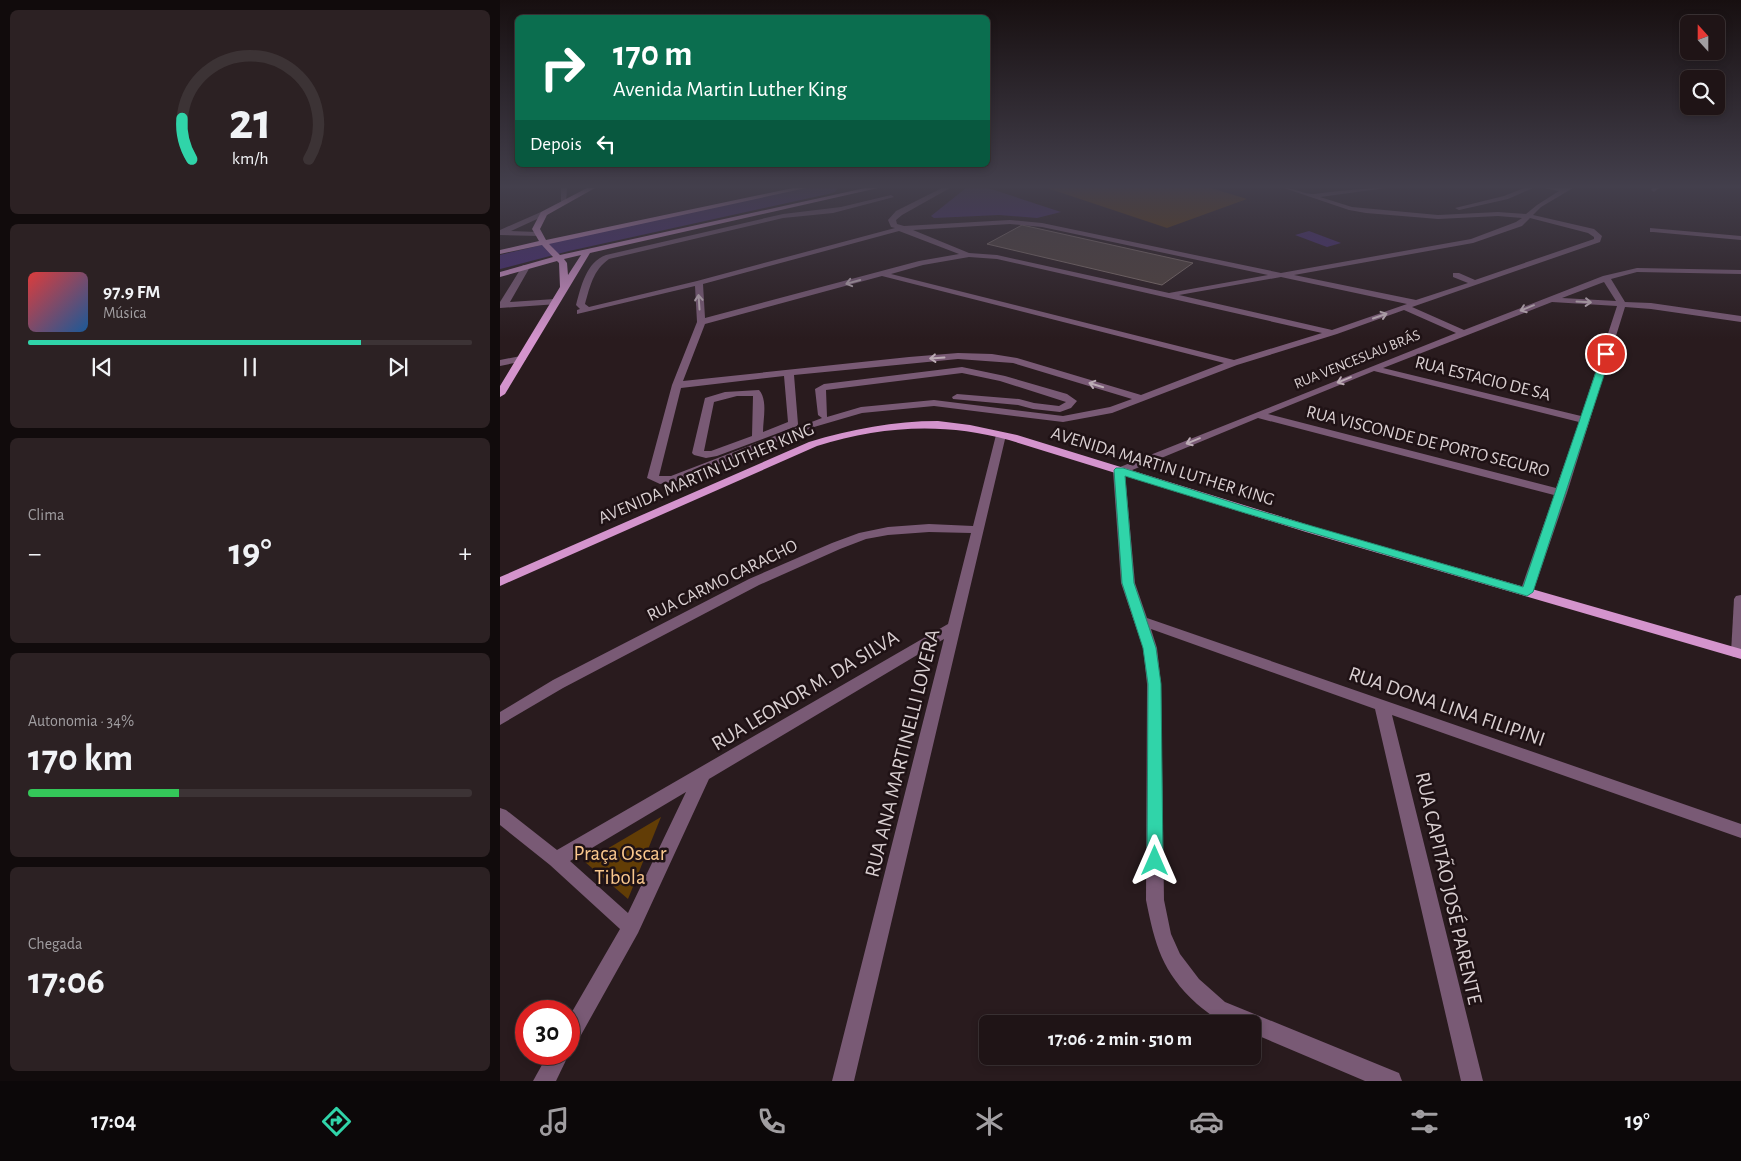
<!DOCTYPE html>
<html lang="pt">
<meta charset="utf-8">
<style>
body{margin:0;font-family:"Alegreya Sans",sans-serif;background:#2c2123;color:#f1f3f6;height:100vh;display:flex;flex-direction:column;font-size:19px;white-space:nowrap}
*{box-sizing:border-box;margin:0}
p{font-size:16px;color:#a19ea1}
.icon{flex:none;width:28px;height:28px;fill:none;stroke:currentColor;stroke-width:2;stroke-linecap:round;stroke-linejoin:round}
.map{position:relative;flex:1;overflow:hidden}
.sheet{display:flex;flex-direction:column;gap:10px;padding:10px;background:#110b0c;width:500px}
.sheet>*{flex:none}
.top-card{position:absolute;left:15px;top:15px;width:475px;height:152px;border-radius:8px;box-shadow:0 2px 8px #0003,0 0 0 1px #3c3335;background:#0b6e4f;color:#fff;overflow:hidden}
.needle{width:32px;rotate:339deg}
.tools{position:absolute;left:1180px;top:15px;display:grid;gap:10px}
.tools a{display:grid;place-items:center;width:45px;height:45px;border-radius:8px;background:#1f1416;box-shadow:0 2px 8px #0003,0 0 0 1px #3c3335;font-size:25px}
.speed{position:absolute;left:15px;top:1000px;display:flex;gap:10px;font-size:25px;font-weight:700;text-align:center}
.speed>*{display:grid;place-content:center;width:65px;height:65px;border-radius:50%;background:#1f1416;box-shadow:0 2px 8px #0003,0 0 0 1px #3c3335;line-height:1}
.speed .limit{border:8px solid #d22;background:#fff;color:#111}
.pin{position:absolute;display:grid;place-items:center;width:42px;height:42px;color:#fff;margin:-21px;border:2px solid #fff;border-radius:50%;box-shadow:0 1px 5px #0007}
.me{position:absolute;width:55px;margin:-28px;rotate:0deg;stroke-linejoin:round;filter:drop-shadow(0 0 4px #0008)}
.turn{display:flex;align-items:center;gap:18px;height:105px;padding:0 15px;font-size:22px}
.turn .icon{width:65px;height:65px;stroke-width:2.5}
.turn b{display:block;font-size:35px;line-height:42px}
.then{display:flex;align-items:center;height:48px;padding:0 15px;background:#0003;gap:10px;font-size:19px}
.big{font-size:38px;font-weight:600;line-height:1.1}
.sheet .widget{flex:1;display:flex;flex-direction:column;justify-content:center;gap:8px;min-width:0;padding:0 18px;border-radius:8px;background:#2c2123}
.sheet .dial{align-items:center;gap:0}
.dial svg{height:130px;overflow:visible;fill:none;stroke:#3c3335;stroke-width:7;stroke-linecap:round;text-anchor:middle}
.dial text{fill:#f1f3f6;stroke:none}
.song{display:flex;align-items:center;gap:15px}
.cover{width:60px;height:60px;border-radius:8px;background:linear-gradient(135deg,hsl(0 70% 55%),hsl(210 70% 35%))}
.played{height:5px;border-radius:2px;background:linear-gradient(90deg,#30d4a9 75%,#3c3335 75%)}
.keys{display:flex;justify-content:space-around;direction:ltr}
.heat{display:flex;justify-content:space-between;align-items:center;font-size:28px;direction:ltr}
.charge{height:8px;border-radius:4px;background:linear-gradient(90deg,#34c759 34%,#3c3335 0)}
.trip{position:absolute;left:479px;top:1015px;width:282px;height:50px;border-radius:8px;background:#1f1416;box-shadow:0 2px 8px #0003,0 0 0 1px #3c3335;font-weight:600;line-height:50px;text-align:center}
.tabs{display:flex;height:80px;justify-content:space-around;align-items:center;background:#0c0809;color:#a19ea1}
.tabs .icon{width:35px;height:35px}
.tabs .active{color:#30d4a9}
.tabs b{font-size:22px;color:#f1f3f6}
main{display:flex;flex:1;min-height:0}
.map>svg:first-child{display:block}
</style>
<main>
<section class="sheet">
<div class="widget dial"><svg viewBox="0 0 100 80">
<path d="M14 69A42 42 0 1 1 86 69"/>
<path d="M14 69A42 42 0 0 1 8 44" stroke="#30d4a9"/>
<text x="50" y="56" font-size="32" font-weight="700">21</text>
<text x="50" y="72" font-size="11">km/h</text>
</svg></div>
<div class="widget">
<div class="song"><i class="cover"></i><div><b>97.9 FM</b><p>Música</p></div></div>
<div class="played"></div>
<div class="keys"><svg class="icon" aria-label="previous" viewBox="0 0 24 24"><path d="M18 5L8 12l10 7zM5 5v14"/></svg><svg class="icon" aria-label="pause" viewBox="0 0 24 24"><path d="M8 5v14M16 5v14"/></svg><svg class="icon" aria-label="next" viewBox="0 0 24 24"><path d="M6 5l10 7-10 7zM19 5v14"/></svg></div>
</div>
<div class="widget"><p>Clima</p>
<div class="heat"><a>−</a><b class="big">19°</b><a>+</a></div>
</div>
<div class="widget"><p>Autonomia · 34%</p><b class="big">170 km</b><div class="charge"></div></div>
<div class="widget"><p>Chegada</p><b class="big">17:06</b></div>
</section>
<div class="map">
<svg width="1241" height="1081" viewBox="0 0 1241 1081">
<rect width="100%" height="100%" fill="#291b1e"/>
<!-- green -->
<g fill="#623d06">
<polygon points="547,188 711,188 747,199 667,228"/>
<polygon points="161,817 128,899 85,862"/>
</g>
<!-- water -->
<g fill="#482b78">
<polygon points="466,188 488,188 561,212 537,218 499,215 434,218 431,216"/>
<polygon points="809,231 841,243 827,247 795,235"/>
</g>
<g fill="none" stroke-linecap="round" stroke-linejoin="round">
<!-- river -->
<polygon fill="#482b78" fill-rule="evenodd" points="301,188 337,188 335,192 328,194 69,251 0,269 0,255 67,239"/>
</g>
<!-- building -->
<polygon fill="#50423d" stroke="#84736e" points="522,225 693,263 662,285 487,244"/>
<g fill="none" stroke-linecap="round" stroke-linejoin="round">
<!-- minor -->
<g fill="#795a75" fill-rule="evenodd">
<polygon points="61,188 67,188 66,203 61,202"/>
<path d="M 442,188 L 450,188 L 402,215 L 396,220 L 397,224 L 404,226 L 510,220 L 542,223 L 781,273 L 971,239 L 1016,222 L 1022,218 L 998,216 L 938,219 L 866,213 L 849,210 L 784,188 C 794,188 807,195 814,194 C 838,191 862,188 886,188 L 820,197 L 852,207 L 938,215 L 998,212 L 1026,214 L 1037,205 L 1059,191 L 1044,188 L 1073,188 L 1041,207 L 1033,215 L 1094,229 L 1102,236 L 1100,242 L 912,307 L 964,330 L 1103,276 L 1137,268 L 1241,270 L 1241,274 L 1137,272 L 1111,279 L 1125,302 L 1151,303 L 1241,316 L 1241,322 L 1151,309 L 1125,307 L 1067,493 L 1032,595 L 1027,596 L 1020,592 L 1054,495 L 758,418 L 625,473 L 635,583 L 647,618 L 1241,824 L 1241,838 L 892,715 L 983,1081 L 961,1081 L 875,709 L 651,629 L 657,648 L 661,684 L 664,900 L 671,934 L 680,954 L 699,979 L 725,1002 L 899,1073 L 902,1081 L 865,1081 L 752,1033 L 752,1024 C 745,1024 737,1025 729,1024 C 717,1021 707,1012 697,1004 C 662,972 655,945 646,900 L 647,684 L 643,648 L 621,583 L 613,471 L 615,469 L 956,333 L 904,310 L 837,334 L 737,365 L 612,413 L 563,422 L 434,406 L 362,413 L 314,427 L 177,481 L 160,484 L 147,478 L 172,385 L 197,322 L 195,286 L 77,314 L 77,310 L 80,309 L 76,305 C 81,287 86,262 106,255 L 283,214 L 341,207 L 391,195 L 394,197 L 333,213 L 283,218 L 109,259 C 93,270 90,287 85,304 L 89,307 L 197,281 L 395,228 L 391,227 L 388,220 L 396,211 ZM 1030,218 L 1088,233 L 1094,237 L 1094,239 L 975,280 L 959,273 L 953,273 L 953,277 L 968,283 L 916,300 L 794,275 L 973,243 L 1022,226 ZM 510,224 L 542,227 L 768,275 L 669,293 L 497,255 L 469,253 L 413,230 ZM 399,231 L 459,254 L 419,261 L 205,318 L 203,284 ZM 469,257 L 497,259 L 822,333 L 734,360 L 391,274 L 423,265 ZM 382,276 L 724,363 L 641,395 L 517,358 L 492,354 L 458,353 L 409,357 L 183,381 L 205,324 ZM 781,277 L 907,304 L 832,330 L 679,295 ZM 1104,282 L 1116,301 L 1062,298 ZM 1052,302 L 1117,306 L 1081,416 L 883,368 ZM 458,359 L 513,363 L 632,399 L 610,407 L 563,416 L 434,400 L 361,407 L 327,417 L 326,390 L 462,373 L 500,381 L 566,402 L 559,406 L 534,403 L 519,399 L 457,394 L 452,397 L 453,399 L 518,405 L 533,409 L 560,412 L 571,408 L 577,401 L 567,394 L 505,376 L 462,367 L 324,384 L 315,389 L 318,415 L 322,418 L 171,476 L 159,476 L 181,388 L 284,376 L 288,422 L 263,432 C 263,419 268,400 259,390 L 225,392 L 205,398 L 192,453 L 194,455 L 206,458 L 217,456 L 297,426 L 298,424 L 294,375 ZM 874,371 L 1079,422 L 1056,488 L 768,414 ZM 237,396 L 253,396 L 252,436 L 211,451 L 204,451 L 214,402 Z"/>
<polygon points="1024,188 1033,188 1008,199 959,210 955,208 1004,196"/>
<polygon points="1152,188 1159,188 1154,192 1151,190"/>
<polygon points="41,212 48,214 11,231 37,232 40,232 40,236 0,235 0,230"/>
<polygon points="1150,228 1241,236 1241,240 1153,232 1150,232"/>
<polygon points="23,265 30,267 10,302 55,299 58,300 58,304 0,308 0,302"/>
<polygon points="21,356 26,359 24,361 0,366 0,360"/>
<path d="M 501,432 L 506,435 L 354,1081 L 332,1081 L 444,639 L 209,779 L 138,933 L 76,1044 L 69,1047 L 69,1017 L 120,929 L 50,865 L 0,825 L 0,808 L 6,810 L 57,850 L 448,624 L 471,533 L 429,532 L 388,535 L 366,539 L 340,549 L 259,585 L 63,688 L 0,725 L 0,712 L 53,680 L 249,579 L 332,543 L 359,533 L 388,527 L 429,524 L 473,526 L 496,435 ZM 186,792 L 128,913 L 70,861 Z"/>
<polygon points="1241,595 1241,657 1233,657 1231,653 1234,599 1236,596"/>
<polygon points="69,1052 69,1054 56,1081 33,1081 48,1054"/>
</g>
<!-- major -->
<g fill="#d494cd" fill-rule="evenodd">
<path d="M 87,188 L 95,188 L 47,215 L 40,229 L 46,240 L 293,188 L 306,188 L 49,244 L 60,255 L 365,188 L 378,188 L 90,253 L 5,394 L 0,397 L 0,386 L 60,287 L 59,263 L 57,261 L 0,277 L 0,272 L 53,257 L 42,245 L 0,254 L 0,250 L 39,241 L 32,229 L 41,212 ZM 81,255 L 68,275 L 67,263 L 64,259 Z"/>
<path d="M 438,421 L 470,425 L 517,435 L 815,527 L 1241,649 L 1241,659 L 806,532 L 509,440 C 443,422 381,426 317,446 L 0,586 L 0,577 L 309,442 C 352,429 394,421 438,421 Z"/>
</g>
</g>
<!-- one-way arrows -->
<defs><path id="oneway-shaft" d="M-6 0H5M1.5-3L5.5 0L1.5 3" fill="none" stroke-width="1.6" stroke-linecap="round" stroke-linejoin="round" transform="scale(1.25)"/></defs>
<g stroke="#bcacb5">
<use href="#oneway-shaft" transform="translate(353 282) rotate(165)"/>
<use href="#oneway-shaft" transform="translate(199 302) rotate(-94)"/>
<use href="#oneway-shaft" transform="translate(1084 302) rotate(3)"/>
<use href="#oneway-shaft" transform="translate(1027 308) rotate(158)"/>
<use href="#oneway-shaft" transform="translate(880 316) rotate(-19)"/>
<use href="#oneway-shaft" transform="translate(437 358) rotate(176)"/>
<use href="#oneway-shaft" transform="translate(844 380) rotate(158)"/>
<use href="#oneway-shaft" transform="translate(596 385) rotate(-163)"/>
<use href="#oneway-shaft" transform="translate(693 441) rotate(158)"/>
</g>
<!-- sky -->
<linearGradient id="sky" x2="0" y2="1"><stop stop-color="#170f10"/><stop offset="0.55" stop-color="#433f4c"/><stop offset="1" stop-color="#433f4c" stop-opacity="0"/></linearGradient>
<rect width="1241" height="339" fill="url(#sky)"/>
<!-- route -->
<polygon fill="#30d4a9" stroke="#1f8a6e" points="1106,351 1111,354 1033,592 1027,596 745,513 625,476 634,583 656,648 661,684 663,861 660,866 655,868 649,866 647,861 648,684 643,648 622,583 614,470 616,468 623,468 753,509 1023,587 1102,354"/>
<g text-anchor="middle" stroke-width="5" stroke-linejoin="round" paint-order="stroke">
<!-- far-street labels -->
<g font-size="15" fill="#d9cfd1" stroke="#1f1215">
<text transform="translate(857 359) rotate(-22)" y="5">RUA VENCESLAU BRÁS</text>
</g>
<!-- street labels -->
<g font-size="18" fill="#d9cfd1" stroke="#1f1215">
<text transform="translate(983 378) rotate(14)" y="6">RUA ESTACIO DE SA</text>
<text transform="translate(928 441) rotate(14)" y="6">RUA VISCONDE DE PORTO SEGURO</text>
<text transform="translate(663 466) rotate(17)" y="6">AVENIDA MARTIN LUTHER KING</text>
<text transform="translate(206 473) rotate(-23)" y="6">AVENIDA MARTIN LUTHER KING</text>
<text transform="translate(222 580) rotate(-26)" y="6">RUA CARMO CARACHO</text>
</g>
<!-- near-street labels -->
<g font-size="21" fill="#d9cfd1" stroke="#1f1215">
<text transform="translate(305 690) rotate(-31)" y="7">RUA LEONOR M. DA SILVA</text>
<text transform="translate(947 706) rotate(19)" y="7">RUA DONA LINA FILIPINI</text>
<text transform="translate(402 753) rotate(-76)" y="7">RUA ANA MARTINELLI LOVERA</text>
<text transform="translate(949 888) rotate(77)" y="7">RUA CAPITÃO JOSÉ PARENTE</text>
</g>
<!-- near-park labels -->
<g font-size="21" fill="#fac88e" stroke="#1f1215">
<text x="120" y="860">Praça Oscar<tspan x="120" dy="24">Tibola</tspan></text>
</g>
</g>
</svg>
<div class="tools">
<a><svg class="needle" viewBox="-14 -14 28 28"><path d="M0-13l5 13h-10z" fill="#e53935"/><path d="M0 13l5-13h-10z" fill="#a19ea1"/></svg></a>
<a><svg class="icon" aria-label="search" viewBox="0 0 24 24"><circle cx="10" cy="10" r="6"/><path d="M15 15l6 6"/></svg></a>
</div>
<div class="speed"><div class="limit">30</div></div>
<div class="pin" style="left:1106px;top:354px;background:#d93025"><svg class="icon" aria-label="arrive" viewBox="0 0 24 24"><path d="M6 21V4h12l-3 4 3 4H6"/></svg></div>
<svg class="me" style="left:655px;top:861px" viewBox="-20 -20 40 40"><path d="M0-17L14 15 0 8-14 15z" fill="#30d4a9" stroke="#fff" stroke-width="4"/></svg>
<div class="trip">17:06 · 2 min · 510 m</div>
<div class="top-card">
<div class="turn"><svg class="icon" aria-label="right" viewBox="0 0 24 24"><path d="M7 20v-9h11M14 6l5 5-5 5"/></svg><div><b>170 m</b>Avenida Martin Luther King</div></div>
<div class="then">Depois<svg class="icon" aria-label="left" viewBox="0 0 24 24"><path d="M17 20v-9H6M10 6l-5 5 5 5"/></svg></div>
</div>
</div>
</main>
<nav class="tabs">
<b>17:04</b>
<svg class="icon active" aria-label="directions" viewBox="0 0 24 24"><path d="M12 3l9 9-9 9-9-9zM9 14v-3h6M13 9l2 2-2 2"/></svg>
<svg class="icon" aria-label="music" viewBox="0 0 24 24"><path d="M9 18V5l10-2v13"/><circle cx="6" cy="18" r="3"/><circle cx="16" cy="16" r="3"/></svg>
<svg class="icon" aria-label="phone" viewBox="0 0 24 24"><path d="M5 4h4l2 5-3 2q2 4 5 5l2-3 5 2v4C11 20 4 13 5 4z"/></svg>
<svg class="icon" aria-label="climate" viewBox="0 0 24 24"><path d="M12 3v18M4 7l16 10M4 17L20 7"/></svg>
<svg class="icon" aria-label="car" viewBox="0 0 24 24"><path d="M5 17H2v-5l4-1 3-4h7l3 4 3 1v5h-3M9 17h6M6 11h13"/><circle cx="7" cy="17" r="2"/><circle cx="17" cy="17" r="2"/></svg>
<svg class="icon" aria-label="filters" viewBox="0 0 24 24"><path d="M4 7h16M4 17h16"/><circle cx="9" cy="7" r="2"/><circle cx="15" cy="17" r="2"/></svg>
<b>19°</b>
</nav>
